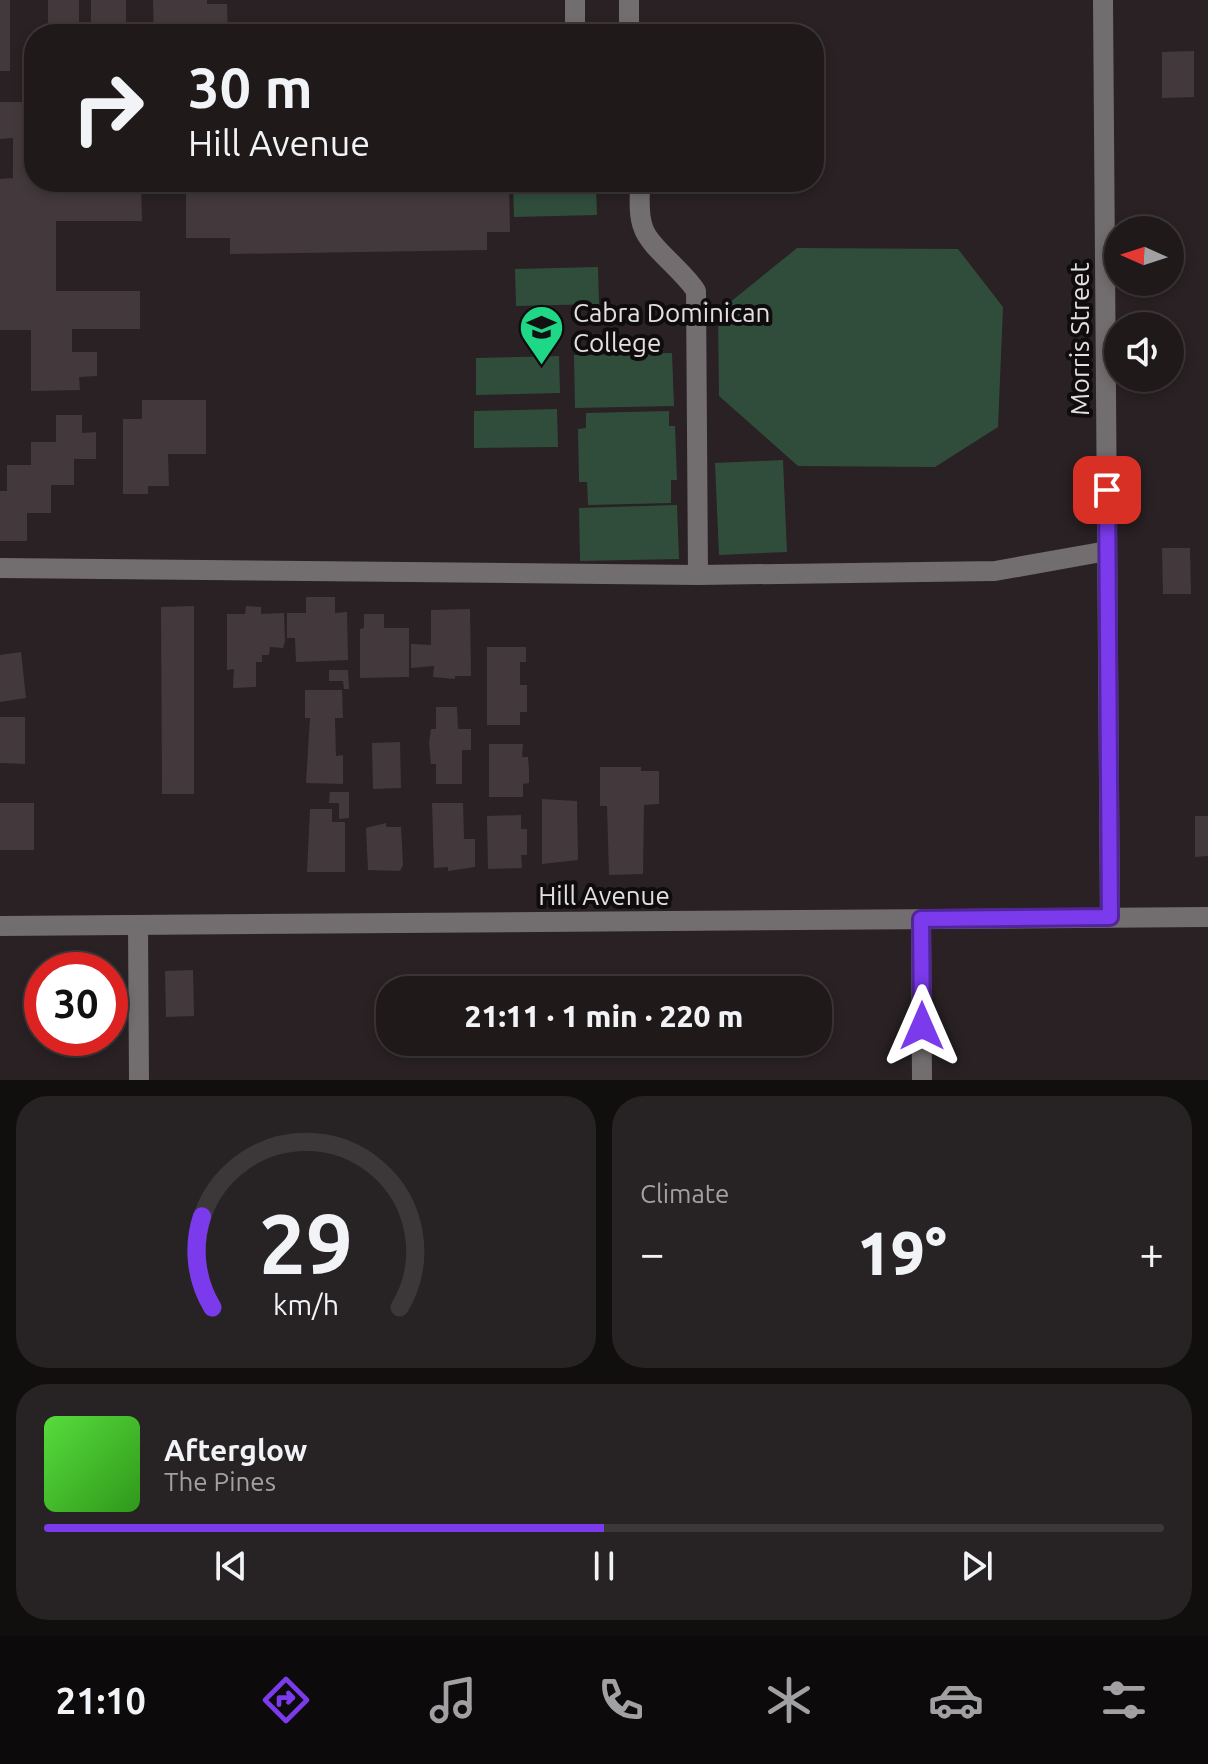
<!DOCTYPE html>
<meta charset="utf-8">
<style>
body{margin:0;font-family:Ubuntu,sans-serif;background:#272223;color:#f1f3f6;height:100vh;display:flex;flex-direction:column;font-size:30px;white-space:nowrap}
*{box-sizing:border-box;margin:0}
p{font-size:26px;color:#a1a0a2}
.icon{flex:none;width:44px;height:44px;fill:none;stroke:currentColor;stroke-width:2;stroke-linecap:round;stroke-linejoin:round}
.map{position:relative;height:1080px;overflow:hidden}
.drawer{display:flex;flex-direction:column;gap:16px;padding:16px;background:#110e0e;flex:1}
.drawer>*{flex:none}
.top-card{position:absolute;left:24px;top:24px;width:800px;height:168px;border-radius:32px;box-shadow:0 4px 12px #0003,0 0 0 2px #3c3839;background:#1f191a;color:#f1f3f6;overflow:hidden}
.needle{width:52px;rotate:273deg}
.controls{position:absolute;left:1104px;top:216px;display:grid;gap:16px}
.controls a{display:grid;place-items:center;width:80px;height:80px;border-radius:50%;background:#1f191a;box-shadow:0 4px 12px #0003,0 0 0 2px #3c3839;font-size:40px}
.speed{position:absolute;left:24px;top:952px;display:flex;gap:16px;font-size:40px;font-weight:700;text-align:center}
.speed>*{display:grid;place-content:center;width:104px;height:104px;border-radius:50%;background:#1f191a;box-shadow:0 4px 12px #0003,0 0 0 2px #3c3839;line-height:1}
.speed .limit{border:12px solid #d22;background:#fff;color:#111}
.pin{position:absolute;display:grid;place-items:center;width:68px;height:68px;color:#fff;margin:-34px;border-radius:16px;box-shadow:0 4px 12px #0006}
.me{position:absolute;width:88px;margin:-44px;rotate:0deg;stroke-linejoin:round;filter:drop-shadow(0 0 6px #0008)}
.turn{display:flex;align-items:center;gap:28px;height:168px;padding:0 32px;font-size:36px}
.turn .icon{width:104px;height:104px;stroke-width:2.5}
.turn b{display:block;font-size:56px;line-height:68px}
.big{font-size:60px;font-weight:800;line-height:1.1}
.drawer .tile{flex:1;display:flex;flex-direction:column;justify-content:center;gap:12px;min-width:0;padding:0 28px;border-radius:32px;background:#272223}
.drawer .dial{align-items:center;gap:0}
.dial svg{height:208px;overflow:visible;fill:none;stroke:#3c3839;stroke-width:7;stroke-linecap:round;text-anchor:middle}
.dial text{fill:#f1f3f6;stroke:none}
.song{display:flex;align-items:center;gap:24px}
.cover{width:96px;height:96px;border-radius:12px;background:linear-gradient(135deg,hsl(110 70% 55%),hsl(110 70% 35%))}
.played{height:8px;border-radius:4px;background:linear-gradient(90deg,#7c3aed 50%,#3c3839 50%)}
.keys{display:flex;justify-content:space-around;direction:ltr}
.heat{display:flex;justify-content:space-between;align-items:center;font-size:44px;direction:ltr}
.drawer .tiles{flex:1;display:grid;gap:16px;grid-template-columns:1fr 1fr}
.tile:last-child{grid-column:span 2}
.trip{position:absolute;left:376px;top:976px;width:456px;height:80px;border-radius:32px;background:#1f191a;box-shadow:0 4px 12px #0003,0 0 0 2px #3c3839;font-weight:800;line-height:80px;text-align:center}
.tab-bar{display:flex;height:128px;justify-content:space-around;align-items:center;background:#0c0a0a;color:#a1a0a2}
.tab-bar .icon{width:56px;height:56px}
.tab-bar .on{color:#7c3aed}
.tab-bar b{font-size:36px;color:#f1f3f6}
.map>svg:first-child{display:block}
</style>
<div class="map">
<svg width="1208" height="1080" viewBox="0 0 1208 1080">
<rect width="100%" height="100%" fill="#292123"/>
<!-- green -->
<g fill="#304d3c">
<polygon points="505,182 606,182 606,187 596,187 597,215 514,217 513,187 505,187"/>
<polygon points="797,248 958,249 1003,307 998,427 935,467 798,466 719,396 718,312"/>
<polygon points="598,267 599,304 516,306 515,269"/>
<polygon points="672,353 674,406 575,408 574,355"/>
<polygon points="559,356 560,393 476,395 476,358"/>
<polygon points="557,409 558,447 474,448 474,411"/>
<polygon points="669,411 669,426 675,426 677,480 671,480 671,503 588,505 587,482 579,482 578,429 586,428 586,413"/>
<polygon points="783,460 787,552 719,555 715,463"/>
<polygon points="677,505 679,559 580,561 579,508"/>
</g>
<!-- building -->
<g fill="#43393c">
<rect x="0" y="0" width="10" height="71"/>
<rect x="48" y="0" width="31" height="34"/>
<rect x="91" y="0" width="35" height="34"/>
<polygon points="153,0 207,0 207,4 227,4 228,34 154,34"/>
<polygon points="1194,51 1194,97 1162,98 1162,52"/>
<polygon points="0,102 34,102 34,182 141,182 142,221 56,221 56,291 140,291 140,329 72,329 72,352 97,352 97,376 79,377 80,390 31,391 31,330 0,330 0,179 13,178 13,138 0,139"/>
<polygon points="232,182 509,182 510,232 487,232 487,250 230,254 230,238 186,238 186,193 232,192"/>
<polygon points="142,400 206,400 206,454 168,454 169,486 148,486 148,494 123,494 123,419 142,419"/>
<polygon points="56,415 82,415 82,433 96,432 96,459 74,459 74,485 51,485 51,513 27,513 27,541 0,541 0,491 7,491 7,465 31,465 31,442 56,442"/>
<polygon points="1162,548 1190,548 1191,594 1163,594"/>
<polygon points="306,597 335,597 335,613 347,612 348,660 296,662 295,638 287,638 287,613 306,613"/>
<polygon points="194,606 194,794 162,794 161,607"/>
<polygon points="246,606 261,607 261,614 284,613 285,641 283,648 270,647 269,655 262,655 262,662 256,662 256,687 233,688 234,669 227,670 227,614 245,614"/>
<polygon points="470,609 471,676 455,676 455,679 433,677 434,666 411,668 411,644 431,645 431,610"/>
<polygon points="364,614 384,614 384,628 409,628 409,677 360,678 360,629 364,628"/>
<polygon points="487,647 526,647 526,662 520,662 520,685 527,685 527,712 520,712 520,725 487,725"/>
<polygon points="21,652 26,698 0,702 0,655"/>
<polygon points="329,670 348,670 349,689 344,689 343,681 329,681"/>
<polygon points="305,690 342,690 343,718 335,718 336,756 343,755 343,784 306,783 310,718 305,718"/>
<polygon points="436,707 457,707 458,729 471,729 471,750 462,750 462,784 436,784 436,764 431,764 429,743 431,729 436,729"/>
<polygon points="0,717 25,717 25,764 0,763"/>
<polygon points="400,742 401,788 373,789 372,743"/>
<polygon points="489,744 523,744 522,757 528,757 529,770 529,783 523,784 523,797 489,797"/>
<polygon points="600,767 641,767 641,771 659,771 659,804 644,805 643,874 609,875 607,806 600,806"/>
<polygon points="330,792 349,792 349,818 339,819 339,803 329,803"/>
<polygon points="542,799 577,801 578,860 542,864"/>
<rect x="0" y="803" width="34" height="47"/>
<polygon points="432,803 463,803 464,839 475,839 475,867 448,871 448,867 434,868"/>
<polygon points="310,809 332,809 332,822 345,822 345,872 307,872"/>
<polygon points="521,815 521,829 527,829 527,855 521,855 522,868 488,869 487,816"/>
<polygon points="1195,816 1208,816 1208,856 1195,857"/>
<polygon points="386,823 386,827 401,827 403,865 400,871 368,870 366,828"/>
<polygon points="193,970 194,1016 166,1017 165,971"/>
</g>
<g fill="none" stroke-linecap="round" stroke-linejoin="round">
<!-- minor -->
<g stroke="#726d6e" stroke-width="20">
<polyline points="575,0 575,34"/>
<polyline points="629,0 629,34"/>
<polyline points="1103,0 1110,917"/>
<path d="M 640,182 C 640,196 638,214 643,227 C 649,247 682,269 696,291 L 698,575"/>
<polyline points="0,568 698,575 995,571 1107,551"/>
<polyline points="921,919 922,1080"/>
<polyline points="138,925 139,1080"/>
<polyline points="0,926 1208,917"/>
</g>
</g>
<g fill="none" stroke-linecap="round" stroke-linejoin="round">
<defs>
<polyline id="route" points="922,1026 921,919 1110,917 1107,490"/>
</defs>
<!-- route casing -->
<use href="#route" stroke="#51269a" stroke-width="20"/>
<!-- route -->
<use href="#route" stroke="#7c3aed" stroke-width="14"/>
</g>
<!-- icons -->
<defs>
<symbol id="school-pin" viewBox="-11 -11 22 30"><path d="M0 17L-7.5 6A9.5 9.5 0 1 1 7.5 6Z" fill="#1fd887" stroke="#0f0c0d"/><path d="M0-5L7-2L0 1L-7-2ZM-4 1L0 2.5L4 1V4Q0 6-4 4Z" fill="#111"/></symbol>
</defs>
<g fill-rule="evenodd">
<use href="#school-pin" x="516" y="302" width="51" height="69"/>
</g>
<g text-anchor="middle" stroke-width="8" stroke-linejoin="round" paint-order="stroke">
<!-- poi labels -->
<g font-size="26" fill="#e4dee0" stroke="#0f0c0d" text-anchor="start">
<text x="573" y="322">Cabra Dominican<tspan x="573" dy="30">College</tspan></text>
</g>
<!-- street labels -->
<g font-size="26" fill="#e4dee0" stroke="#0f0c0d">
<text transform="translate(1080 339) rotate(-90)" y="9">Morris Street</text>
<text x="604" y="905">Hill Avenue</text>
</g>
</g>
</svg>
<div class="controls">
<a><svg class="needle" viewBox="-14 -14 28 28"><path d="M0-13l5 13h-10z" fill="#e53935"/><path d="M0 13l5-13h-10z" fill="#a1a0a2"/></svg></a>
<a><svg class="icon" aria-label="sound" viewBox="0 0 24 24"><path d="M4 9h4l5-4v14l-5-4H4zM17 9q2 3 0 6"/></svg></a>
</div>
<div class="speed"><div class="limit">30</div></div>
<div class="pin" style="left:1107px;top:490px;background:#d93025"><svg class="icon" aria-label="arrive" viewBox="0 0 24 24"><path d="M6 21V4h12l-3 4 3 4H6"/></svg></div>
<svg class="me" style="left:922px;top:1026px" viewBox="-20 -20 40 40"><path d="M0-17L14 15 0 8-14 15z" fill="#7c3aed" stroke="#fff" stroke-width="4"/></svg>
<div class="trip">21:11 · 1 min · 220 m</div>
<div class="top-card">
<div class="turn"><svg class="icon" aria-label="right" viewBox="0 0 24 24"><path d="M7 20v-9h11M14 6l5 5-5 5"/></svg><div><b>30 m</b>Hill Avenue</div></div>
</div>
</div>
<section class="drawer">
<div class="tiles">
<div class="tile dial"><svg viewBox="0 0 100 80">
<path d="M14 69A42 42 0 1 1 86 69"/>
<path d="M14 69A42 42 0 0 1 10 34" stroke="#7c3aed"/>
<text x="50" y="56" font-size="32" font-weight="700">29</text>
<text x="50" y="72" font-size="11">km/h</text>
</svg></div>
<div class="tile"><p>Climate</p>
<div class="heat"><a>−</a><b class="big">19°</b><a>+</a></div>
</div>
<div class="tile">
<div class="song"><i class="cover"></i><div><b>Afterglow</b><p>The Pines</p></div></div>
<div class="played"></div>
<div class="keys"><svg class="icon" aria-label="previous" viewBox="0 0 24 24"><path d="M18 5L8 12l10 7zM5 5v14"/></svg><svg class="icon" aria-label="pause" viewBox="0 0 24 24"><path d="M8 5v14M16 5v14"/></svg><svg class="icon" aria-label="next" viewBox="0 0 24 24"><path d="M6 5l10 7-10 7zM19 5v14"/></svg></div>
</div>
</div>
</section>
<nav class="tab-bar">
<b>21:10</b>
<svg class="icon on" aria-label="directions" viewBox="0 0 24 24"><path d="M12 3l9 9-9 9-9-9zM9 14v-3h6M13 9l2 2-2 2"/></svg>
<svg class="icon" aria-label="music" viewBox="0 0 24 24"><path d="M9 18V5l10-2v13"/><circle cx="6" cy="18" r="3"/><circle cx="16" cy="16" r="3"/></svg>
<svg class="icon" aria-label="phone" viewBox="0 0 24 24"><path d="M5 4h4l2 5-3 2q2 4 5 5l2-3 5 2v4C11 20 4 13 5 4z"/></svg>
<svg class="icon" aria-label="climate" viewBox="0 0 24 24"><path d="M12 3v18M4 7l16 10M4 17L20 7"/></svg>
<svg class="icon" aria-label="car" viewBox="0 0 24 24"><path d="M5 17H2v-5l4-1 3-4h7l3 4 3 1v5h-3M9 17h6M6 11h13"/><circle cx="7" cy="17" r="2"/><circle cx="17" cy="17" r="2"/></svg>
<svg class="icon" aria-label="filters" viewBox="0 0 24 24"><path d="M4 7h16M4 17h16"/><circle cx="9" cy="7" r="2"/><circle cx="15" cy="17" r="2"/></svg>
</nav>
